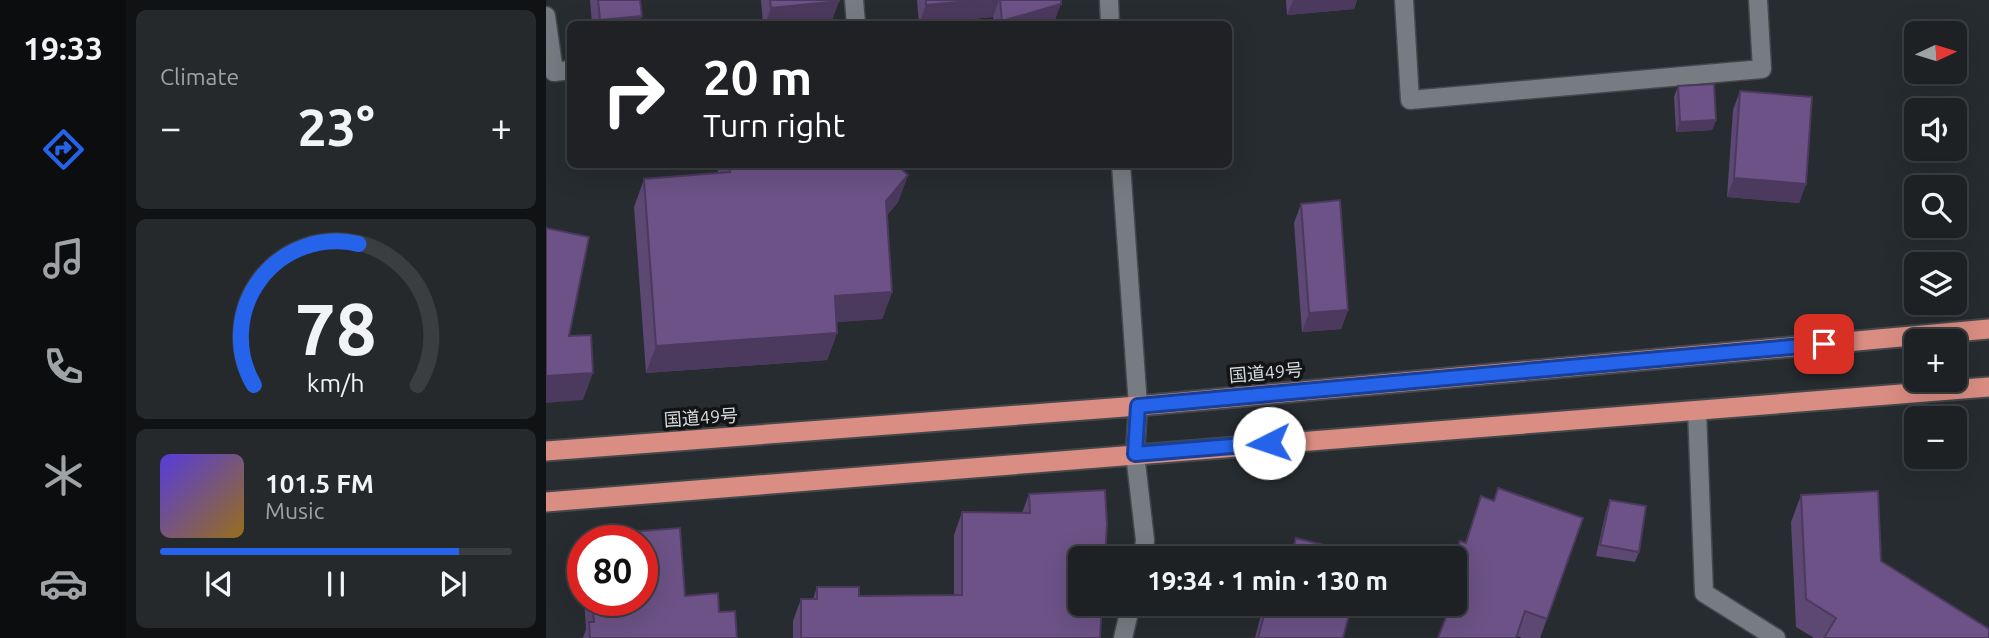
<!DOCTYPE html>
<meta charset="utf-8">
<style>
body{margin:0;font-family:Ubuntu,"Noto Sans JP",sans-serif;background:#25292c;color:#f1f3f6;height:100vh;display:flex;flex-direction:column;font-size:26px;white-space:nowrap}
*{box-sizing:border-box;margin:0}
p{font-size:23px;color:#a0a3a6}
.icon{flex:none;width:38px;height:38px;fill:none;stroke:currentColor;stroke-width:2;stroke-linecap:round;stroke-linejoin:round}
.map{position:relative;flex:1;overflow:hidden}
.panel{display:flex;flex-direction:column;gap:10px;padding:10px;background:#101214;width:420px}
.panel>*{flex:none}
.top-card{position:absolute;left:21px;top:21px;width:665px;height:147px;border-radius:10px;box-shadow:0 7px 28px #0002,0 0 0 2px #3b3e41;background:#202124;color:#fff;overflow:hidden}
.needle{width:46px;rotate:86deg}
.tools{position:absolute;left:1358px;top:21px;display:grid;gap:14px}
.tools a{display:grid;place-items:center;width:63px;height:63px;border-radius:10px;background:#1d2124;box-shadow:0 7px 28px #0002,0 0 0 2px #3b3e41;font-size:35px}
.speed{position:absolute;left:21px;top:525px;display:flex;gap:14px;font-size:35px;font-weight:700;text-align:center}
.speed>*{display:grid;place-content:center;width:91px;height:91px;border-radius:50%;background:#1d2124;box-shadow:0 7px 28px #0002,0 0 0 2px #3b3e41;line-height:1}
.speed .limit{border:10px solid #d22;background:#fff;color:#111}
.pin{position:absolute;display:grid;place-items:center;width:60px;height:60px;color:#fff;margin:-30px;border-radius:14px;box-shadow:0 4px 10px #0006}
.me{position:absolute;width:77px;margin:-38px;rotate:266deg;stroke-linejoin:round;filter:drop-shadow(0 0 5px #0008)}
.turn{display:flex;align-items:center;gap:24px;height:147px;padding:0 21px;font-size:32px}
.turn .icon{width:91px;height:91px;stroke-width:2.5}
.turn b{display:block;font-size:49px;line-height:60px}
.big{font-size:52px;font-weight:600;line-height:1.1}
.panel .widget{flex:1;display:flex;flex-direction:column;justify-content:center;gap:10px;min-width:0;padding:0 24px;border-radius:10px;background:#25292c}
.panel .dial{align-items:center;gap:0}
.dial svg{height:182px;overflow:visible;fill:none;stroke:#3b3e41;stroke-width:7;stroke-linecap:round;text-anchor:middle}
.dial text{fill:#f1f3f6;stroke:none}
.song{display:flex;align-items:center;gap:21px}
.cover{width:84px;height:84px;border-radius:10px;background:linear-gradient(135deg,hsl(250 70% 55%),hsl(40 70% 35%))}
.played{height:7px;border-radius:4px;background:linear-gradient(90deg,#2563eb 85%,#3b3e41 85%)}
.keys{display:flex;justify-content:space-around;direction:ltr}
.heat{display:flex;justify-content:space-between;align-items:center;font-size:38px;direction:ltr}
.trip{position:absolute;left:522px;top:546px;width:399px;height:70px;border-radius:10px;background:#1d2124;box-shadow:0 7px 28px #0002,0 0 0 2px #3b3e41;font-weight:600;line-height:70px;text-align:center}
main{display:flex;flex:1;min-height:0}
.dock{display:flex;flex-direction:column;width:126px;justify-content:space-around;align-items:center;background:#0c0d0e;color:#a0a3a6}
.dock .icon{width:49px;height:49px}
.dock .selected{color:#2563eb}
.dock b{font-size:32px;color:#f1f3f6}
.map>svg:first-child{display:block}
</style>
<main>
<nav class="dock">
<b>19:33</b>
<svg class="icon selected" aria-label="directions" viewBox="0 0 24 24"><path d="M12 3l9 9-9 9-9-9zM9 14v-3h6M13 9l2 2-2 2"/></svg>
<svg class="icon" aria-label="music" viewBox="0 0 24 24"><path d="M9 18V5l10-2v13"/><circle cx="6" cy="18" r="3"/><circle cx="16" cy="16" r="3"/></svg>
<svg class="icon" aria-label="phone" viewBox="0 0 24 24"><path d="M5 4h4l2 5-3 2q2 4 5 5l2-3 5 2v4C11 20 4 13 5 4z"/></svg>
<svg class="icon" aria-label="climate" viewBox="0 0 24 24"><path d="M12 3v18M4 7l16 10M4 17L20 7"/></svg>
<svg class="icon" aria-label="car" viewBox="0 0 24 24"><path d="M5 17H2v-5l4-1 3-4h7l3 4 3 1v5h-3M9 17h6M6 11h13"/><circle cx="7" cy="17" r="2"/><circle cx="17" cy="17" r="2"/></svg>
</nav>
<section class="panel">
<div class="widget"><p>Climate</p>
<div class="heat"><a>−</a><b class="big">23°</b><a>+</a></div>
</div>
<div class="widget dial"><svg viewBox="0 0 100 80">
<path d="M14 69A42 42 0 1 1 86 69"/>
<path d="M14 69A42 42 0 0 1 60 7" stroke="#2563eb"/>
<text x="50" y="56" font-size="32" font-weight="700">78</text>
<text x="50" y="72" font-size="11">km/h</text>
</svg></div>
<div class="widget">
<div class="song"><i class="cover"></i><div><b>101.5 FM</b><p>Music</p></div></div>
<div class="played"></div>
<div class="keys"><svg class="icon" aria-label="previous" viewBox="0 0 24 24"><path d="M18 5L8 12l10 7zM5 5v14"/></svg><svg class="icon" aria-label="pause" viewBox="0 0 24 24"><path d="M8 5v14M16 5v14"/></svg><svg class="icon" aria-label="next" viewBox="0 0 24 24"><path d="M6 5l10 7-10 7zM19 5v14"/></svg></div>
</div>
</section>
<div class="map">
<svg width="1443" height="638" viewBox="0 0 1443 638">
<rect width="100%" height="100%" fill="#272c30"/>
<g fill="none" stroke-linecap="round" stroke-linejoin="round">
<defs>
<polyline id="service" points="1151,410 1158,593 1230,638"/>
<g id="minor">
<polyline points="308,0 310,24"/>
<polyline points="858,0 864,100 1216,69 1212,0"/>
<polyline points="0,16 8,72 24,70"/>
<polyline points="589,454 599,540 597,558"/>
<polyline points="577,638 585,604"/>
</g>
<g id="tertiary">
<polyline points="563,0 564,24"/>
<polyline points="575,164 592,406 589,454"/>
</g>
<g id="trunk">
<polyline points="0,451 592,406 1443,329"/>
<polyline points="0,502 1443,387"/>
</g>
</defs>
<!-- service casing -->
<use href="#service" stroke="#44484b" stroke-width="21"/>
<!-- minor casing -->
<use href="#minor" stroke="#44484b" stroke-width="21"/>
<!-- tertiary casing -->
<use href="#tertiary" stroke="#44484b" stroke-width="21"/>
<!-- trunk casing -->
<use href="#trunk" stroke="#44484b" stroke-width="23"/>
<!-- service -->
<use href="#service" stroke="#767c81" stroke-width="18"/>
<!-- minor -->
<use href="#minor" stroke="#767c81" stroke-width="18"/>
<!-- tertiary -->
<use href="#tertiary" stroke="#767c81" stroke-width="18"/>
<!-- trunk -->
<use href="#trunk" stroke="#da8d82" stroke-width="19"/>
</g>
<!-- wall -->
<g fill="#5d4773">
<polygon points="44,0 94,0 96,16 93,24 46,24"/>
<polygon points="215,0 293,0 293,1 286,20 242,24 217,24"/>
<polygon points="371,0 515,0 508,23 503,24 448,24 447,17 373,24"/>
<polygon points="740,0 811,0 808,9 741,15"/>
<polygon points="1132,86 1170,120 1166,130 1130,132 1128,97"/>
<polygon points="1194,91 1260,184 1253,203 1181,197 1187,110"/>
<polygon points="171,164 350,164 362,175 352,202 341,215 346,292 336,319 290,322 291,333 281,360 100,373 88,207 98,179 172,173"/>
<polygon points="755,204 802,310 795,329 756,332 748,223"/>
<polygon points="483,494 554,638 247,638 247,621 255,599 267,599 271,587 313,596 408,595 408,535 416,512 476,513"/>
<polygon points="1255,495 1335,561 1443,638 1268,638 1250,627 1245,522"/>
<polygon points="935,496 1001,619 994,638 976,638 894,604 908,604 908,558 919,543"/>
<polygon points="1064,500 1093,552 1089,562 1050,556 1060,511"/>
<polygon points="134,528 139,596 172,593 173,612 189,611 191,638 37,638 40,629 38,600 96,600 96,541 39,541 42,535"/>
<polygon points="37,548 37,582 35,554"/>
<polygon points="714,604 806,604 797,638 709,638 716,611 713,610"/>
</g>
<!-- shaded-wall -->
<g fill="#4c395e">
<polygon points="433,0 453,0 447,17 373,24 380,5"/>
<polygon points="747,0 811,0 808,9 741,15"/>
<polygon points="293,1 286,20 242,24 219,24 225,8"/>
<polygon points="515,4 508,23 503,24 455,24 456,21"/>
<polygon points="96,16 93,24 53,24 54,20"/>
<polygon points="1170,120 1166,130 1130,132 1134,122"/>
<polygon points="362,175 352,202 330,229 340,201"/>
<polygon points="1188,178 1260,184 1253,203 1181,197"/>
<polygon points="346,292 336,319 279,323 289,296"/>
<polygon points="802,310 795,329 756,332 763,313"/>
<polygon points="291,333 281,360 100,373 110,346"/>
<polygon points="47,373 37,400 0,403 0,376"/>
</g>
<!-- building -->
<g fill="#6c5286" stroke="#4c395e" stroke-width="2">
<polygon points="52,0 94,0 96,16 54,20"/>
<polygon points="224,0 293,0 293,1 225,8"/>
<polygon points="380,0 433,0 380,5"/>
<polygon points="454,0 515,0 515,4 456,21"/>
<polygon points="1168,84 1170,120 1134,122 1132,86"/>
<polygon points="1194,91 1266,97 1260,184 1188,178"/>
<polygon points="183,164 350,164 362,175 340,201 346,292 289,296 291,333 110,346 98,179 184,172"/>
<polygon points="794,200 802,310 763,313 755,204"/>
<polygon points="0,228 43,237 23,336 45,335 47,373 0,376"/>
<polygon points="952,488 1037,518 1001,619 979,611 970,638 892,638 905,604 908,604 908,594 913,582 908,581 908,558 914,541 920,543 935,496 948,501"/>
<polygon points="559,490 561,524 559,558 534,558 534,604 556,604 554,638 255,638 255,599 271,599 271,587 313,587 313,596 416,595 416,512 484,513 483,494"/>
<polygon points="1332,491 1335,561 1443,629 1443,638 1278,638 1290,618 1260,599 1255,495"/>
<polygon points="1064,500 1100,506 1093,552 1054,545"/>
<polygon points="134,528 139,596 172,593 173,612 189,611 191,638 44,638 43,622 48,622 46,600 96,600 96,541 42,541 42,535"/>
<polygon points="750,538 802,551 801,558 728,558 729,553 745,557"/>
<polygon points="721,604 806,604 797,638 712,638"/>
</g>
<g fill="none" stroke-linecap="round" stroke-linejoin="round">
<defs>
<polyline id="route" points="723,443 589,454 592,406 1278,344"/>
</defs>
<!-- route casing -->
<use href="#route" stroke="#184099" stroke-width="18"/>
<!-- route -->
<use href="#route" stroke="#2563eb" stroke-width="12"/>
</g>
<g text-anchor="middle" stroke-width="7" stroke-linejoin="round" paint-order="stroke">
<!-- street labels -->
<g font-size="18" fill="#d8dbde" stroke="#121416">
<text transform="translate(720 373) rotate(-5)" y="6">国道49号</text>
<text transform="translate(155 418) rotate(-4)" y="6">国道49号</text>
</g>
</g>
</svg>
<div class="tools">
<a><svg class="needle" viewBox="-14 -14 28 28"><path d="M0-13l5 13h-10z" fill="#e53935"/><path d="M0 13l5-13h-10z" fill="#a0a3a6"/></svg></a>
<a><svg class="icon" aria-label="sound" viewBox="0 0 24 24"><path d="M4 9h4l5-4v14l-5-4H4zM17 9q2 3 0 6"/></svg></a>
<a><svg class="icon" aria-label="search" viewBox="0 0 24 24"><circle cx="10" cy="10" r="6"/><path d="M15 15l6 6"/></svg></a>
<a><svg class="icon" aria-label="layers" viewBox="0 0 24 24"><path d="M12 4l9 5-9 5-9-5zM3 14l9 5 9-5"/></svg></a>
<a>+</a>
<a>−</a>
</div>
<div class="speed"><div class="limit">80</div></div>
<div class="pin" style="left:1278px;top:344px;background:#d93025"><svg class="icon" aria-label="arrive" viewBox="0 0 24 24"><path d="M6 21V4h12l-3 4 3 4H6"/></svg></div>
<svg class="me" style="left:723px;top:443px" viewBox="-20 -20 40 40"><circle r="19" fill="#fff"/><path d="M0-13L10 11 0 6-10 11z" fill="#2563eb"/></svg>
<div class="trip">19:34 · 1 min · 130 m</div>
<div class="top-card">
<div class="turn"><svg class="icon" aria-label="right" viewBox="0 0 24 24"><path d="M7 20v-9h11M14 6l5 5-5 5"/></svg><div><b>20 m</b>Turn right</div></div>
</div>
</div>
</main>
